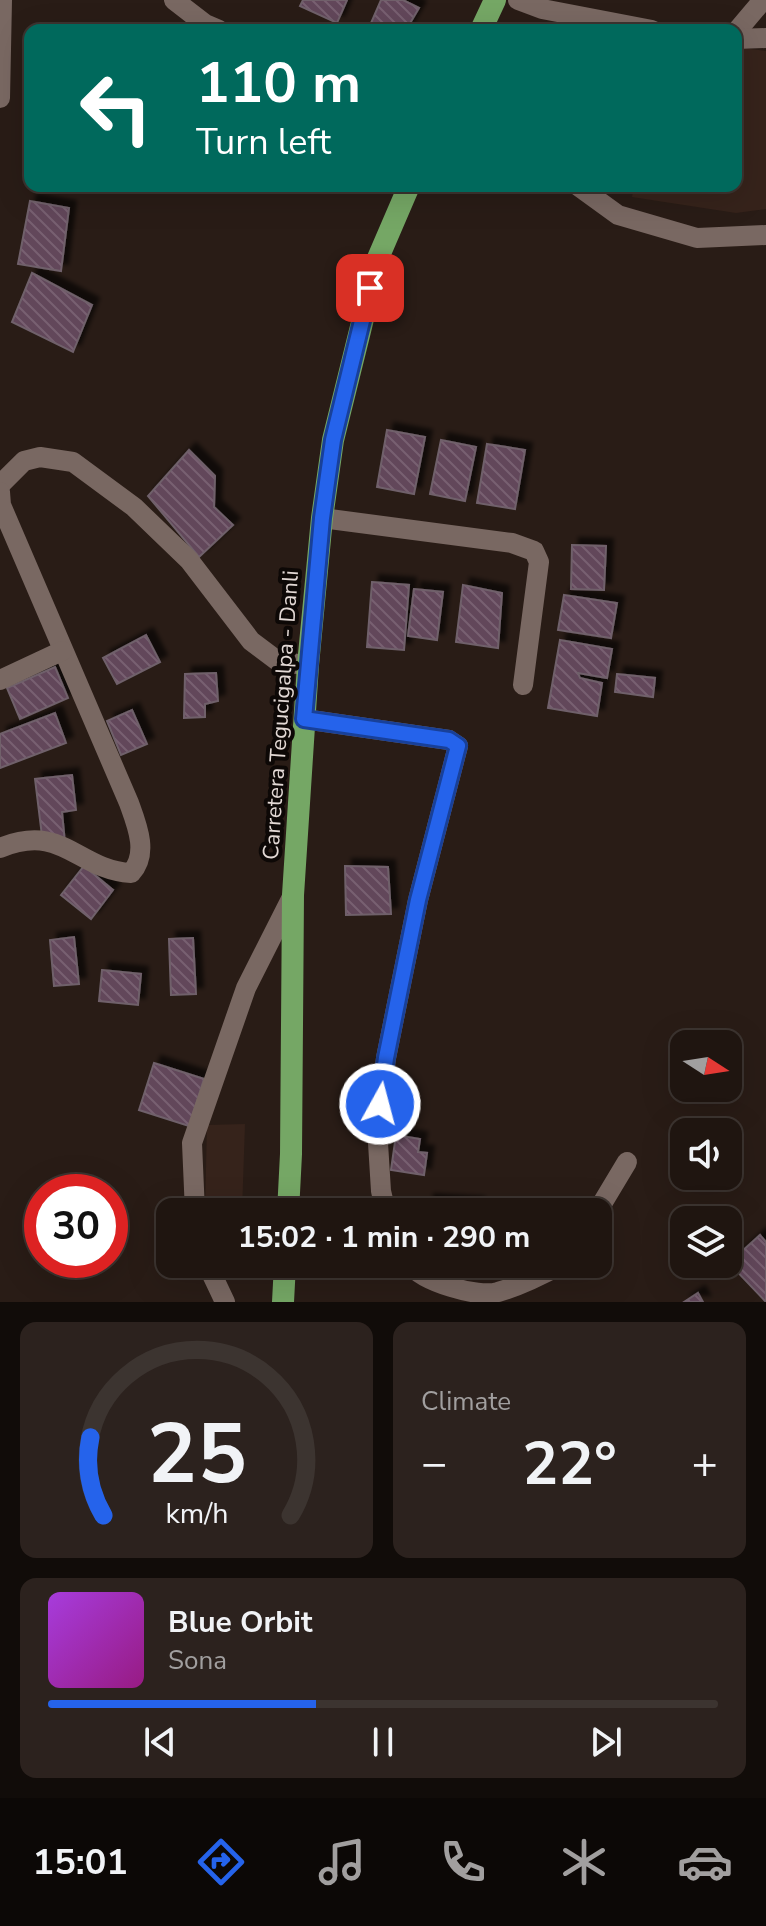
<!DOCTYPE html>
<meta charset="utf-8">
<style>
body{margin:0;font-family:"Nunito Sans",sans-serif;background:#2c221e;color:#f1f3f6;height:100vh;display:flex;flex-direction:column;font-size:30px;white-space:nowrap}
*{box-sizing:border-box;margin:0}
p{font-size:26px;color:#a19f9f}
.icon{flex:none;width:44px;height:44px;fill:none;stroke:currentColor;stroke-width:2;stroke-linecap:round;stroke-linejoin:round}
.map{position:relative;height:1302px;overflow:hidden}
.details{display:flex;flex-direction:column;gap:20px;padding:20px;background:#110c09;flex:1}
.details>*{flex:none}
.guide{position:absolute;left:24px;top:24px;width:718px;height:168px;border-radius:16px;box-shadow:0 8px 32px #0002,0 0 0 2px #3c3430;background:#00695c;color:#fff;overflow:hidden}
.needle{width:52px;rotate:102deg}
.tools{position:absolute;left:670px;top:1030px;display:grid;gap:16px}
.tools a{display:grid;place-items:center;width:72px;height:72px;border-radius:16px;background:#1f1510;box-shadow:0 8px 32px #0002,0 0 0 2px #3c3430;font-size:40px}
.speed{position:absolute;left:24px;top:1174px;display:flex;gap:16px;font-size:40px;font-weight:700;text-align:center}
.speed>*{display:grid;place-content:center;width:104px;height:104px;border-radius:50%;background:#1f1510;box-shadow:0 8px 32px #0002,0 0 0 2px #3c3430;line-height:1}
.speed .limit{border:12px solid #d22;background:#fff;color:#111}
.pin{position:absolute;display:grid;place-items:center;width:68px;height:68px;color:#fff;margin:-34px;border-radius:16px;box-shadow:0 4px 12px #0006}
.me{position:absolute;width:88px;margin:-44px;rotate:7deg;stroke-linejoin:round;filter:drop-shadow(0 0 6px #0008)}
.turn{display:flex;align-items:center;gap:28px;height:168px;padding:0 40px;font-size:36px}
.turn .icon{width:104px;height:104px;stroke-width:2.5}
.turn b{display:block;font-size:56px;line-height:68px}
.big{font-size:60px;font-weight:700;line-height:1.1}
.details .tile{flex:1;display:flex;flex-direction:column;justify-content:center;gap:12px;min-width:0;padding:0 28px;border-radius:16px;background:#2c221e}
.details .dial{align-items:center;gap:0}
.dial svg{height:208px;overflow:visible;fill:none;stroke:#3c3430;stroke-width:7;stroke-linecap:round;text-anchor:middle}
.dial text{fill:#f1f3f6;stroke:none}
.song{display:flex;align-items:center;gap:24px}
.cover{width:96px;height:96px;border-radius:12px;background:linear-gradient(135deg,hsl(280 70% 55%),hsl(310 70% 35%))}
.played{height:8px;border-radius:4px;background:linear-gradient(90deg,#2563eb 40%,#3c3430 40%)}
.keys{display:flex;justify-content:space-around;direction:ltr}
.heat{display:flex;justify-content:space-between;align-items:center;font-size:44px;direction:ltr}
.details .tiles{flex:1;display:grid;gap:20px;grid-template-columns:1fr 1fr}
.tile:last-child{grid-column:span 2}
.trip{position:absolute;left:156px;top:1198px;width:456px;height:80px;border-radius:16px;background:#1f1510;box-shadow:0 8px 32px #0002,0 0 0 2px #3c3430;font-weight:700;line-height:80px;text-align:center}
.dock{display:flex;height:128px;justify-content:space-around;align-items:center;background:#0c0806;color:#a19f9f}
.dock .icon{width:56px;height:56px}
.dock .active{color:#2563eb}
.dock b{font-size:36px;color:#f1f3f6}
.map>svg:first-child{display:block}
</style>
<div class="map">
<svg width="766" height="1302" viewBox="0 0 766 1302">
<defs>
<pattern id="building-back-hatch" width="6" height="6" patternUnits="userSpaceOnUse" patternTransform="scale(2)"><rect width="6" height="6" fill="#62465a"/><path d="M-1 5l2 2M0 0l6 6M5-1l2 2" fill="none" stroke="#786071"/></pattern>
<filter id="shadow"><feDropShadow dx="7" dy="-7" stdDeviation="2" flood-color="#0009"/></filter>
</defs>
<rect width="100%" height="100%" fill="#291c16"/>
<!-- built -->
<g fill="#36231b">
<polygon points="736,47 766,51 766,209 736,213 632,197 634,186 736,186"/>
<polygon points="245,1124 242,1212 205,1212 207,1125"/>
</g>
<!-- building -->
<g fill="url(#building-back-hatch)" stroke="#6f616b" stroke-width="2" filter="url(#shadow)">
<polygon points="303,0 347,0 337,23 300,6"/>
<polygon points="381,0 403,0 419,8 406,30 368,30"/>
<polygon points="30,201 69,208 61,271 18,264"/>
<polygon points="32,273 92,305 73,352 12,322"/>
<polygon points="387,430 425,437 414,494 377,487"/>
<polygon points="441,440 476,447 465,501 430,494"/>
<polygon points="487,444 525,450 515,509 477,503"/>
<polygon points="189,450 215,476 214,507 233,525 199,557 148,496"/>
<polygon points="572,545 606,546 604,590 571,589"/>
<polygon points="372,582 409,585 404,650 367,647"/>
<polygon points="463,585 502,593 498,648 456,642"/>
<polygon points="414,589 443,592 437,640 408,636"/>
<polygon points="564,595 617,603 611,638 558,630"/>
<polygon points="146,635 160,662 117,684 103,658"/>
<polygon points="560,640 612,649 607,678 578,673 580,678 602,683 597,716 548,708"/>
<polygon points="55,667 68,698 20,719 7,688"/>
<polygon points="216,673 218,701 205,704 205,717 184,718 185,674"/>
<polygon points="617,674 655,678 653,697 615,692"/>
<polygon points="132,710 147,744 121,755 107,721"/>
<polygon points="55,713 66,743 0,768 0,734"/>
<polygon points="72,775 76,810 62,812 65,843 42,836 35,779"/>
<polygon points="84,866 113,890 91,919 61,895"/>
<polygon points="345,866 388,867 391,914 346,915"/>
<polygon points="74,937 79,984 54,986 50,940"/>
<polygon points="193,938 196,994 171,995 169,939"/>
<polygon points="102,970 141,974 138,1005 99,1001"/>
<polygon points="154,1063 204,1079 189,1126 139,1110"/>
<polygon points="396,1135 420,1139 418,1152 427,1153 424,1175 391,1170"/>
<polygon points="427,1201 477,1204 477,1212 426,1212"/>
<polygon points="760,1235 766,1242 766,1302 729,1263"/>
<polygon points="698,1293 703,1302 684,1302"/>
</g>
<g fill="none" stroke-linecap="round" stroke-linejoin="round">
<!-- minor -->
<g stroke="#796862" stroke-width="20">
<polyline points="174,0 205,24 219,30"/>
<polyline points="518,0 542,9 652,30"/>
<polyline points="736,32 763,0"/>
<polyline points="736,39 766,38"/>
<polyline points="0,98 2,0"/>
<polyline points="578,186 618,215 697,238 766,235"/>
<polyline points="0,485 24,461 40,457 73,462 134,507 189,560 251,641 279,662 308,665"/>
<path d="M 0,492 L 1,505 L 129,803 C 137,825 149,854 131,873 C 77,870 63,822 0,848"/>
<polyline points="322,518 512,543 534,551 539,562 523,685"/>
<polyline points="0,680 62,651"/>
<polyline points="304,719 449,740 458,746 418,900 386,1058 377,1127 381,1191 386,1212"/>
<polyline points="195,1212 192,1143 246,988 293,895"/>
<polyline points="597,1212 627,1162"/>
<polyline points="207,1264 225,1302"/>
<path d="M 410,1264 C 422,1282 478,1298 498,1292 C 520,1286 542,1275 562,1264"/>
</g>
<!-- trunk -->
<g stroke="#75a765" stroke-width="22">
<polyline points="481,30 495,0"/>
<polyline points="288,1212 291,1154 293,895 308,665 322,518 333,440 378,258 409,186"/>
<polyline points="283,1302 285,1264"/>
</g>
</g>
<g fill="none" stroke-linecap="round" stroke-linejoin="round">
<defs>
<polyline id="route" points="370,288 333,440 322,518 304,719 449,740 458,746 418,900 386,1058 380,1104"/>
</defs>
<!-- route casing -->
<use href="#route" stroke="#184099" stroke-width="20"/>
<!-- route -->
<use href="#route" stroke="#2563eb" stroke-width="14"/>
</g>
<g text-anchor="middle" stroke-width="8" stroke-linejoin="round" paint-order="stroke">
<!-- street labels -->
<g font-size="22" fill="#e3d9d5" stroke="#0d0806">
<text transform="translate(280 715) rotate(-86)" y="8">Carretera Tegucigalpa - Danli</text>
</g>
</g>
</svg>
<div class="tools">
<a><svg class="needle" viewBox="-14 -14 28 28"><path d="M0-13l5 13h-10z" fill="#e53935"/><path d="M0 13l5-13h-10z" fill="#a19f9f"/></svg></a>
<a><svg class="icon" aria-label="sound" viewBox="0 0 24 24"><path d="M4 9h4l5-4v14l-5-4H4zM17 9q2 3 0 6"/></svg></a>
<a><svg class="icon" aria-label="layers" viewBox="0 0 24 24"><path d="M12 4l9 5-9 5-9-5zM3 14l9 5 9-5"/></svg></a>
</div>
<div class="speed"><div class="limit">30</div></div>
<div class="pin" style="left:370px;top:288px;background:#d93025"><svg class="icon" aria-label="arrive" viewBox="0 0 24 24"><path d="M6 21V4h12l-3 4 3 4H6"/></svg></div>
<svg class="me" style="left:380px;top:1104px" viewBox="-20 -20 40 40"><circle r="17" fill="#2563eb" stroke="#fff" stroke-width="3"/><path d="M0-11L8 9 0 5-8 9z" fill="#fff"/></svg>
<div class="trip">15:02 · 1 min · 290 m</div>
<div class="guide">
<div class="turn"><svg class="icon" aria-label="left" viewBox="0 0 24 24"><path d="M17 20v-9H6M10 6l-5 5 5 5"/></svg><div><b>110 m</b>Turn left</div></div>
</div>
</div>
<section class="details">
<div class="tiles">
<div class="tile dial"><svg viewBox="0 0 100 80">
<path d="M14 69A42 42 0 1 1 86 69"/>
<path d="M14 69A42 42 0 0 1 9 39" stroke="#2563eb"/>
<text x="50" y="56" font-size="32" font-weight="700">25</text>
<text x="50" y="72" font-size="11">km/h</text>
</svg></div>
<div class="tile"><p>Climate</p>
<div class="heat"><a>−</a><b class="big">22°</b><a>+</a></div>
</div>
<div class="tile">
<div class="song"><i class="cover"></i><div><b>Blue Orbit</b><p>Sona</p></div></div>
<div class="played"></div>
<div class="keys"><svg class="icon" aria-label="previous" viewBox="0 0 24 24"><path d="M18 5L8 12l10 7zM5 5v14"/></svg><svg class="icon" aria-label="pause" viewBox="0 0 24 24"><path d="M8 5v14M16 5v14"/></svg><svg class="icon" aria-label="next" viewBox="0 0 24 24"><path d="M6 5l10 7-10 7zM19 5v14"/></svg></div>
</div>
</div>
</section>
<nav class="dock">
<b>15:01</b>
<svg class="icon active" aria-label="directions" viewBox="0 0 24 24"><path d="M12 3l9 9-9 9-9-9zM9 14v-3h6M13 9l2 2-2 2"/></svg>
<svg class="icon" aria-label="music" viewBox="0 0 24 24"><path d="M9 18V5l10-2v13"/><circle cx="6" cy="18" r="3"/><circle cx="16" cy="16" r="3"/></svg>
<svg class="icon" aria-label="phone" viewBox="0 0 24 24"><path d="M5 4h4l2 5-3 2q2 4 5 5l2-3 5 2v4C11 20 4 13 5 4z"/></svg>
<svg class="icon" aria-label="climate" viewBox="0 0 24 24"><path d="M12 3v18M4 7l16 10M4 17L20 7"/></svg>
<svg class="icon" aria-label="car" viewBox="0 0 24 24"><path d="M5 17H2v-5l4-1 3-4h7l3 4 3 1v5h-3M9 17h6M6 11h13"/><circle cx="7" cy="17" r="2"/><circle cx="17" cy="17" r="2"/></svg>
</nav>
